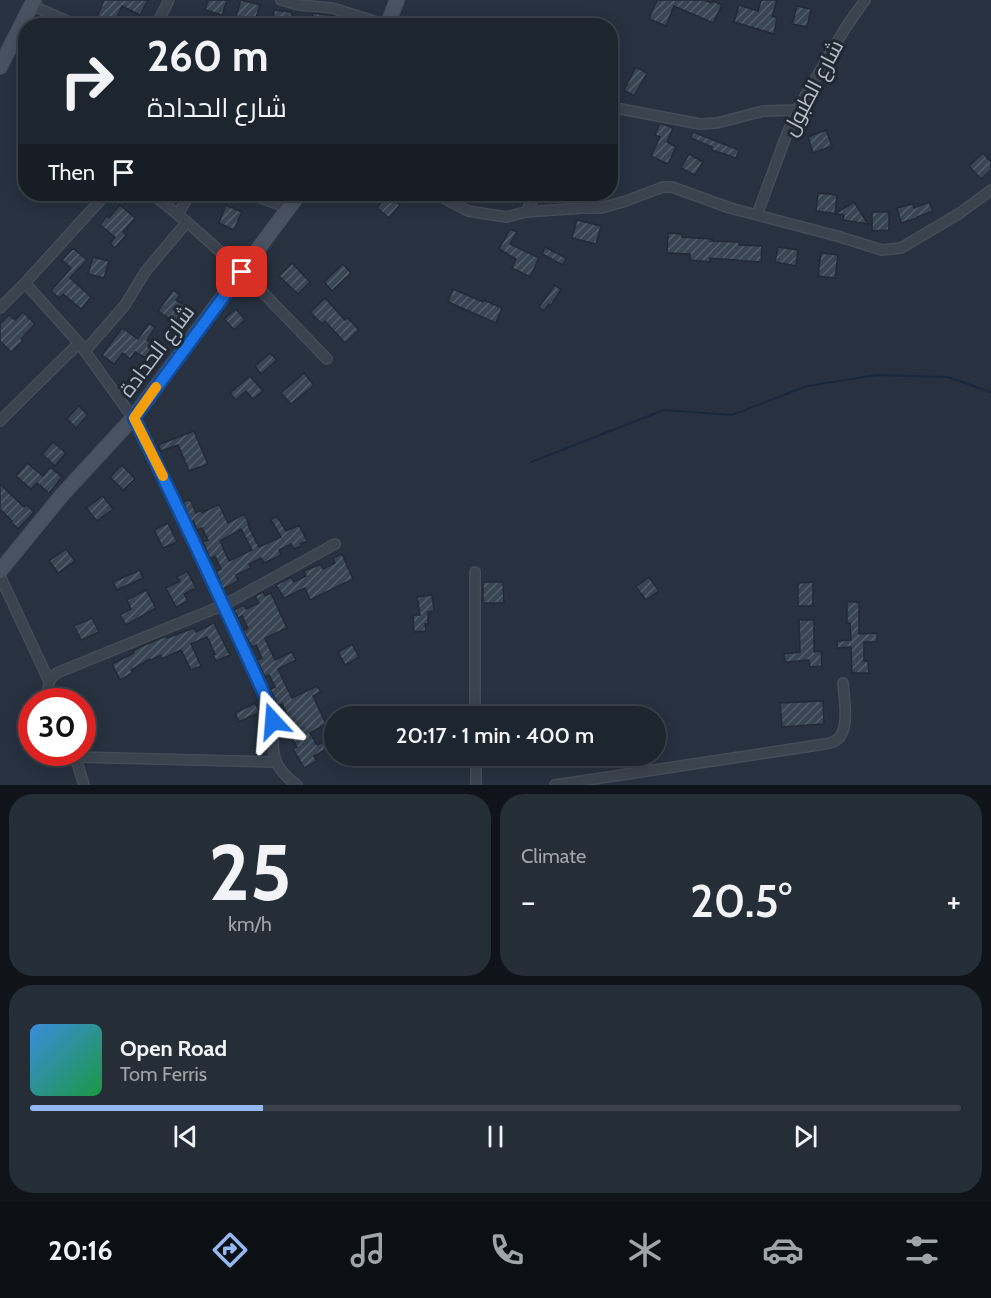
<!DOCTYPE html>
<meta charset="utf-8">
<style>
body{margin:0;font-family:Cabin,Cairo,sans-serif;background:#252d37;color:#f1f3f6;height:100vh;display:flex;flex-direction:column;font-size:22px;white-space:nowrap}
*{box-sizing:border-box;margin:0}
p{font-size:20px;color:#a0a5aa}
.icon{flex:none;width:33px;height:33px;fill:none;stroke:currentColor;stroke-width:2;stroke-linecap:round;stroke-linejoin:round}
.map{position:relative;height:785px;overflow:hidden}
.side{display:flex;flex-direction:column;gap:9px;padding:9px;background:#10141a;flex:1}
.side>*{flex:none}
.guide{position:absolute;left:18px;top:18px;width:600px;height:183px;border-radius:24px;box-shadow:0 3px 15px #0003,0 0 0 2px #3b424b;background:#1d252f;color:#f1f3f6;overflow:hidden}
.speed{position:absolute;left:18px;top:688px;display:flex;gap:12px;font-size:30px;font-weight:700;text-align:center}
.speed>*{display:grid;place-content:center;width:78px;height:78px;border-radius:50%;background:#1d252f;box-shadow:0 3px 15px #0003,0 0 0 2px #3b424b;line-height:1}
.speed .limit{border:9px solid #d22;background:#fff;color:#111}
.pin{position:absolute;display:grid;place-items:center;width:51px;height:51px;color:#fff;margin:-26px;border-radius:12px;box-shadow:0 3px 9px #0006}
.me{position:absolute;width:66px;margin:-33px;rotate:341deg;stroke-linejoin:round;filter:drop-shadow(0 0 4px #0008)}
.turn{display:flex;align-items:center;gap:21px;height:126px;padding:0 30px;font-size:27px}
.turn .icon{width:78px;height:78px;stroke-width:2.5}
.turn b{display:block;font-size:42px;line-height:51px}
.then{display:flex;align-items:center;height:57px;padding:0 30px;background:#0003;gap:12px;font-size:22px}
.big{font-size:45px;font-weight:600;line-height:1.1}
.side .card{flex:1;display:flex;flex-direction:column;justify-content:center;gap:9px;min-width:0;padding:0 21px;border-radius:24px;background:#252d37}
.side .dial{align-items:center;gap:0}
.dial b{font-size:78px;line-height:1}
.song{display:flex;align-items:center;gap:18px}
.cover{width:72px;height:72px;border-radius:9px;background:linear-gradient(135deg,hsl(210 70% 55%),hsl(140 70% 35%))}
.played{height:6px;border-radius:3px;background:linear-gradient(90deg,#94b8f2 25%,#3b424b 25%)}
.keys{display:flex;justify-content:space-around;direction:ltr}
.heat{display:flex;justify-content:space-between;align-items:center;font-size:33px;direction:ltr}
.side .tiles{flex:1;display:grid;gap:9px;grid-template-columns:1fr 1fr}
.card:last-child{grid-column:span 2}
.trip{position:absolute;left:324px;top:706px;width:342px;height:60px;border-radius:30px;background:#1d252f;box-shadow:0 3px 15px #0003,0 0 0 2px #3b424b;font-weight:600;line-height:60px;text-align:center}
.dock{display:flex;height:96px;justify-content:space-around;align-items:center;background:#0c0f13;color:#a0a5aa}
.dock .icon{width:42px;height:42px}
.dock .current{color:#94b8f2}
.dock b{font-size:27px;color:#f1f3f6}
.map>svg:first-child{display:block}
</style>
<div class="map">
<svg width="991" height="785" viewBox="0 0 991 785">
<defs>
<pattern id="building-hatch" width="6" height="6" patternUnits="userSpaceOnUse" patternTransform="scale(1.5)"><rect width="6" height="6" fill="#394554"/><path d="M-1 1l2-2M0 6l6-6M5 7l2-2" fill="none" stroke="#535e6b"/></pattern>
</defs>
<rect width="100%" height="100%" fill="#27313f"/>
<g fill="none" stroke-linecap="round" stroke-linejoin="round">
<!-- stream -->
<polyline stroke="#1a283c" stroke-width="2" points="531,462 664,410 732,415 807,386 877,375 948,377 991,392"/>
</g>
<!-- building -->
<g fill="url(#building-hatch)" stroke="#222a36" stroke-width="1.5" fill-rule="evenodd">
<polygon points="104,0 148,0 140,15 122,6 113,26 104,26 95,22"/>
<polygon points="208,0 227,0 222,15 205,10"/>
<polygon points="241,0 260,5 255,21 236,16"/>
<polygon points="657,0 704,0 712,3 713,1 722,5 713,23 674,6 666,26 649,19"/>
<polygon points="761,0 777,0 772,16 777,18 774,34 734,22 739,5 758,11"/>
<polygon points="797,6 811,9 807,27 792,24"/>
<polygon points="274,10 292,12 290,26 273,25"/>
<polygon points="313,13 334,16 332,26 310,26"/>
<polygon points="636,67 647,73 634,96 624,90"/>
<polygon points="660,123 673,128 667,142 676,147 668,164 651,156 660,137 655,135"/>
<polygon points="826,130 832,146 813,153 808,137"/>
<polygon points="693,132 739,150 736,158 712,150 712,147 691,138"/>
<polygon points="983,153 991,162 991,170 981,179 969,166"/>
<polygon points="689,154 703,162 695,175 681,168"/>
<polygon points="818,193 837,195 835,214 854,202 868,224 843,220 844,215 816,211"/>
<polygon points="388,195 400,205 389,218 377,208"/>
<polygon points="929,202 933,211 917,217 917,218 901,223 897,208 913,204 914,208"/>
<polygon points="120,205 135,218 123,232 126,235 115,248 110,243 115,237 100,225 107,216 109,218"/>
<polygon points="226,205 242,212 234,230 219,223"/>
<polygon points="872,212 889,212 889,230 872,231"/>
<polygon points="577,220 601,226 596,244 572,238"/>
<polygon points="510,229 517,232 510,244 539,258 530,277 512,268 516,259 499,249"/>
<polygon points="668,233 682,234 682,237 712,239 711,241 739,242 739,245 762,246 761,262 710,258 710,262 690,260 690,254 667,253"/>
<polygon points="545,247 566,258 563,265 542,254"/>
<polygon points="778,247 798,250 796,266 775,262"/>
<polygon points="73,248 87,260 70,278 91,297 81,309 63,294 59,298 51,291 71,268 62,260"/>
<polygon points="821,253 838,255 835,278 818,276"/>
<polygon points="93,257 109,261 104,278 88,274"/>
<polygon points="292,263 310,282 298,294 279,276"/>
<polygon points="343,264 351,273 332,291 324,282"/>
<polygon points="555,285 561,290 551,305 549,304 544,311 539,307"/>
<polygon points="453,289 483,302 484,300 502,308 496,323 448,302"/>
<polygon points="173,290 180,295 176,300 187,307 176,323 158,311"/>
<polygon points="325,298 345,320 348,318 359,330 345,343 325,321 322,324 310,312"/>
<polygon points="236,309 245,320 234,330 224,319"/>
<polygon points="23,312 35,324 21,339 23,341 11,352 0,341 0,324 9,315 15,320"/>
<polygon points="149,323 155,328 147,340 154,345 146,358 135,352 130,359 123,353 114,364 102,355 122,328 138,339"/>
<polygon points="270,353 277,360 261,374 255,366"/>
<polygon points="304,373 314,385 291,404 281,393"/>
<polygon points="250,376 263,391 253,399 246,391 236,400 230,393"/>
<polygon points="79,406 88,415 76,428 67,419"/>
<polygon points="194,431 208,464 189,471 178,445 161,451 158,445"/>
<polygon points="53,442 66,453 55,466 42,454"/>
<polygon points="27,463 43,476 50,467 62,477 49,493 37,483 31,489 16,476"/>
<polygon points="122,465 135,479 123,490 110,477"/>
<polygon points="0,484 24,507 27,505 34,512 18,529 11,522 12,521 0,509"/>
<polygon points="103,496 113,509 97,521 86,508"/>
<path d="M 190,499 L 196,513 L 201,510 L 202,513 L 219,504 L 228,523 L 244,514 L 249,524 L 248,525 L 259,547 L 281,537 L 271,520 L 277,516 L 286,531 L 299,525 L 307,541 L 300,544 L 301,546 L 294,549 L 291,544 L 279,550 L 281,555 L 264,563 L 261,558 L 249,564 L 251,568 L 236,575 L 238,581 L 223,589 L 216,571 L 221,569 L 215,556 L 210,559 L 203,542 L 208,540 L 202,528 L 197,530 L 193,521 L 191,521 L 183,502 ZM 241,529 L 252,550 L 229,561 L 220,541 Z"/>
<polygon points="168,523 177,542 163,548 154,530"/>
<polygon points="66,549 75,561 58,573 49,561"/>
<polygon points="342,554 353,579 310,600 305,588 284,598 276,585 291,577 294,582 306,576 304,571 321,564 323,569 335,563 333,558"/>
<polygon points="140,570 143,578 117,590 113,582"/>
<polygon points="187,571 196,588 184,594 188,601 176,607 166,588 180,581 177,577"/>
<polygon points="649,577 659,591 646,600 636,587"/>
<polygon points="483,582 503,582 504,603 483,603"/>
<polygon points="813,582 813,606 798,606 798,583"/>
<polygon points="146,590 156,608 126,625 120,615 131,609 127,600"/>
<polygon points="263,592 265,596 271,593 287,628 265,638 275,660 292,652 296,660 278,669 292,698 317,686 321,692 313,696 326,724 310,733 317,745 323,742 327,749 314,756 317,761 304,768 293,749 297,747 287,730 288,729 283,718 288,716 282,704 278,706 270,689 275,687 269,675 265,677 257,660 262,658 256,645 252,647 243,631 248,628 242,616 238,618 234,610 244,605 246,609 259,603 255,596"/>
<polygon points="432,595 434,611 428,612 428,624 425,624 426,631 414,632 413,615 420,615 417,597"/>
<polygon points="847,602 859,602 859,634 877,633 877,642 864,642 864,661 868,661 869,673 852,673 851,647 837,648 837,641 851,640 850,623 847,623"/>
<polygon points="92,618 99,632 81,640 74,626"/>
<polygon points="799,620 814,620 814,652 821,651 822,666 810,667 809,660 785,662 784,654 800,652"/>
<polygon points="214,623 230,655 216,661 213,655 215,654 207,637 191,644 201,666 191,670 181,650 162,659 161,655 151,660 150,659 131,670 133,673 120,680 112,664 134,653 133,651 140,647 166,636 167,638 194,628 196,632"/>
<polygon points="352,644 359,657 345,665 338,652"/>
<polygon points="823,701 824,724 782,727 780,703"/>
<polygon points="255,703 260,712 239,722 235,713"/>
</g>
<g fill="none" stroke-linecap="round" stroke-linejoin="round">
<defs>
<g id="street">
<polyline points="281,0 299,5 332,8 387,25"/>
<polyline points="31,5 78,26"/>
<polyline points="156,26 169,0"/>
<polyline points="610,107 700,124 717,123 763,111 797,110"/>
<polyline points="152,194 187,222 242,271 327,359"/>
<polyline points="250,194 288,208"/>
<polyline points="436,194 468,211 506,217 526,212 583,208 601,208 626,201 663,187 672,187 730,208 837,236 882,250 901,248 960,213 991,190"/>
<polyline points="526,212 536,194"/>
<polyline points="178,214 190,194"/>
<polyline points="757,215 785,139 797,110 846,27 865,0"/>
<path d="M 25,283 L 79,343 L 133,418 L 175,502 L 270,707 C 279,743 261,759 297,785"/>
<polyline points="0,308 25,283 106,194"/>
<polyline points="85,351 125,305 145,272 187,222"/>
<polyline points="0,421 79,343"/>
<polyline points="475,572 475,717"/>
<polyline points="0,576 49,681"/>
<path d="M 52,702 C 46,689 46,679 59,672 L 224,605 L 335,544"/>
<polyline points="74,753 84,785"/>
<polyline points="476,756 476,785"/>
<polyline points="76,757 275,762"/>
<path d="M 555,785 L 825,744 C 829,743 832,743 835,741 C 851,732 844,698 843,683"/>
</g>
<g id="secondary">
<polyline points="387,26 397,0"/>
<polyline points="0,67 34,0"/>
<polyline points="0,571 62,495 133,418 299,194"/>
</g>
</defs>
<!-- street casing -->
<use href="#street" stroke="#444c58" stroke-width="12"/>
<!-- secondary casing -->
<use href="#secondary" stroke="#444c58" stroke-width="16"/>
<!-- street -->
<use href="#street" stroke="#3b434f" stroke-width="9"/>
<!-- secondary -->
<use href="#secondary" stroke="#495261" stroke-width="14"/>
</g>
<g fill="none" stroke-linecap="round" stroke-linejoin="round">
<defs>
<path id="route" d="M 242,272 L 134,418 C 181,513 226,610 270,707 L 273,721"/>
</defs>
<!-- route casing -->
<use href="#route" stroke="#114b97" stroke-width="15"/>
<!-- route -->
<use href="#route" stroke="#1a73e8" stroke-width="10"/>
<!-- slow -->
<polyline stroke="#f59e0b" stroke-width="10" points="156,387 134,418 163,476"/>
</g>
<g text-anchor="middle" stroke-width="6" stroke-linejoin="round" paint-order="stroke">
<!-- street labels -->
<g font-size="21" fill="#b7bec9" stroke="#202834">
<text transform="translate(813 88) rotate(-62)" y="7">شارع الطبول</text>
<text transform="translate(157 351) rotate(-53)" y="7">شارع الحدادة</text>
</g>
</g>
</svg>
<div class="speed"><div class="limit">30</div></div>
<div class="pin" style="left:242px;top:272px;background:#d93025"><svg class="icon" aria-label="arrive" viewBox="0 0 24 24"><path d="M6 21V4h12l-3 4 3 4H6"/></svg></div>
<svg class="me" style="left:273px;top:721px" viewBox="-20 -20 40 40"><path d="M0-17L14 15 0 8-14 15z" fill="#1a73e8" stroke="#fff" stroke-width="4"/></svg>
<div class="trip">20:17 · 1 min · 400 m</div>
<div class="guide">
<div class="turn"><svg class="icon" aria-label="right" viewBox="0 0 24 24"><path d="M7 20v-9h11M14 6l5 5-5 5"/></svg><div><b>260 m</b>شارع الحدادة</div></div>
<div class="then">Then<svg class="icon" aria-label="arrive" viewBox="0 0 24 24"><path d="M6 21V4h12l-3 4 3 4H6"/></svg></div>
</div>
</div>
<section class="side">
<div class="tiles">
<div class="card dial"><b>25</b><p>km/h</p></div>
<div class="card"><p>Climate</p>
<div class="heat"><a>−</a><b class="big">20.5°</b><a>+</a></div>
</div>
<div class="card">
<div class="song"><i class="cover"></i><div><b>Open Road</b><p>Tom Ferris</p></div></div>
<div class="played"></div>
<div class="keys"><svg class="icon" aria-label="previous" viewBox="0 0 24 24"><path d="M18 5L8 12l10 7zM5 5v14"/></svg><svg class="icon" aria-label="pause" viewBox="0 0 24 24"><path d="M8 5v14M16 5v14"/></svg><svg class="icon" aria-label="next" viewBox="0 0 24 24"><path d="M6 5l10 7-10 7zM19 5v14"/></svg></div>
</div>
</div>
</section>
<nav class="dock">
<b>20:16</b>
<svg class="icon current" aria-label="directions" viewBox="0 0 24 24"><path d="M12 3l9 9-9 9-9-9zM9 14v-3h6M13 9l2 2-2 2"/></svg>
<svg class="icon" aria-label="music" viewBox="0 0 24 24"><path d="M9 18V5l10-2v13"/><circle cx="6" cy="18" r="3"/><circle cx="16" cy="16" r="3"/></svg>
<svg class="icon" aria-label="phone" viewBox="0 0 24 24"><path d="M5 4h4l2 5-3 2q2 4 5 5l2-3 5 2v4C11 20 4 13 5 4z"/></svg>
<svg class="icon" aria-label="climate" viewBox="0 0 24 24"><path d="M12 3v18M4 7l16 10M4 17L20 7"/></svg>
<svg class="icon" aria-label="car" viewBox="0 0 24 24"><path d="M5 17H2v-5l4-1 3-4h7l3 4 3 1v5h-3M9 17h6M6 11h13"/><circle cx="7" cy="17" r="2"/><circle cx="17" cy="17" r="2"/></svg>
<svg class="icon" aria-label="filters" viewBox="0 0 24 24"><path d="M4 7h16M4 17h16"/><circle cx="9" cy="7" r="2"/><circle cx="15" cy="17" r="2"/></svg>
</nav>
